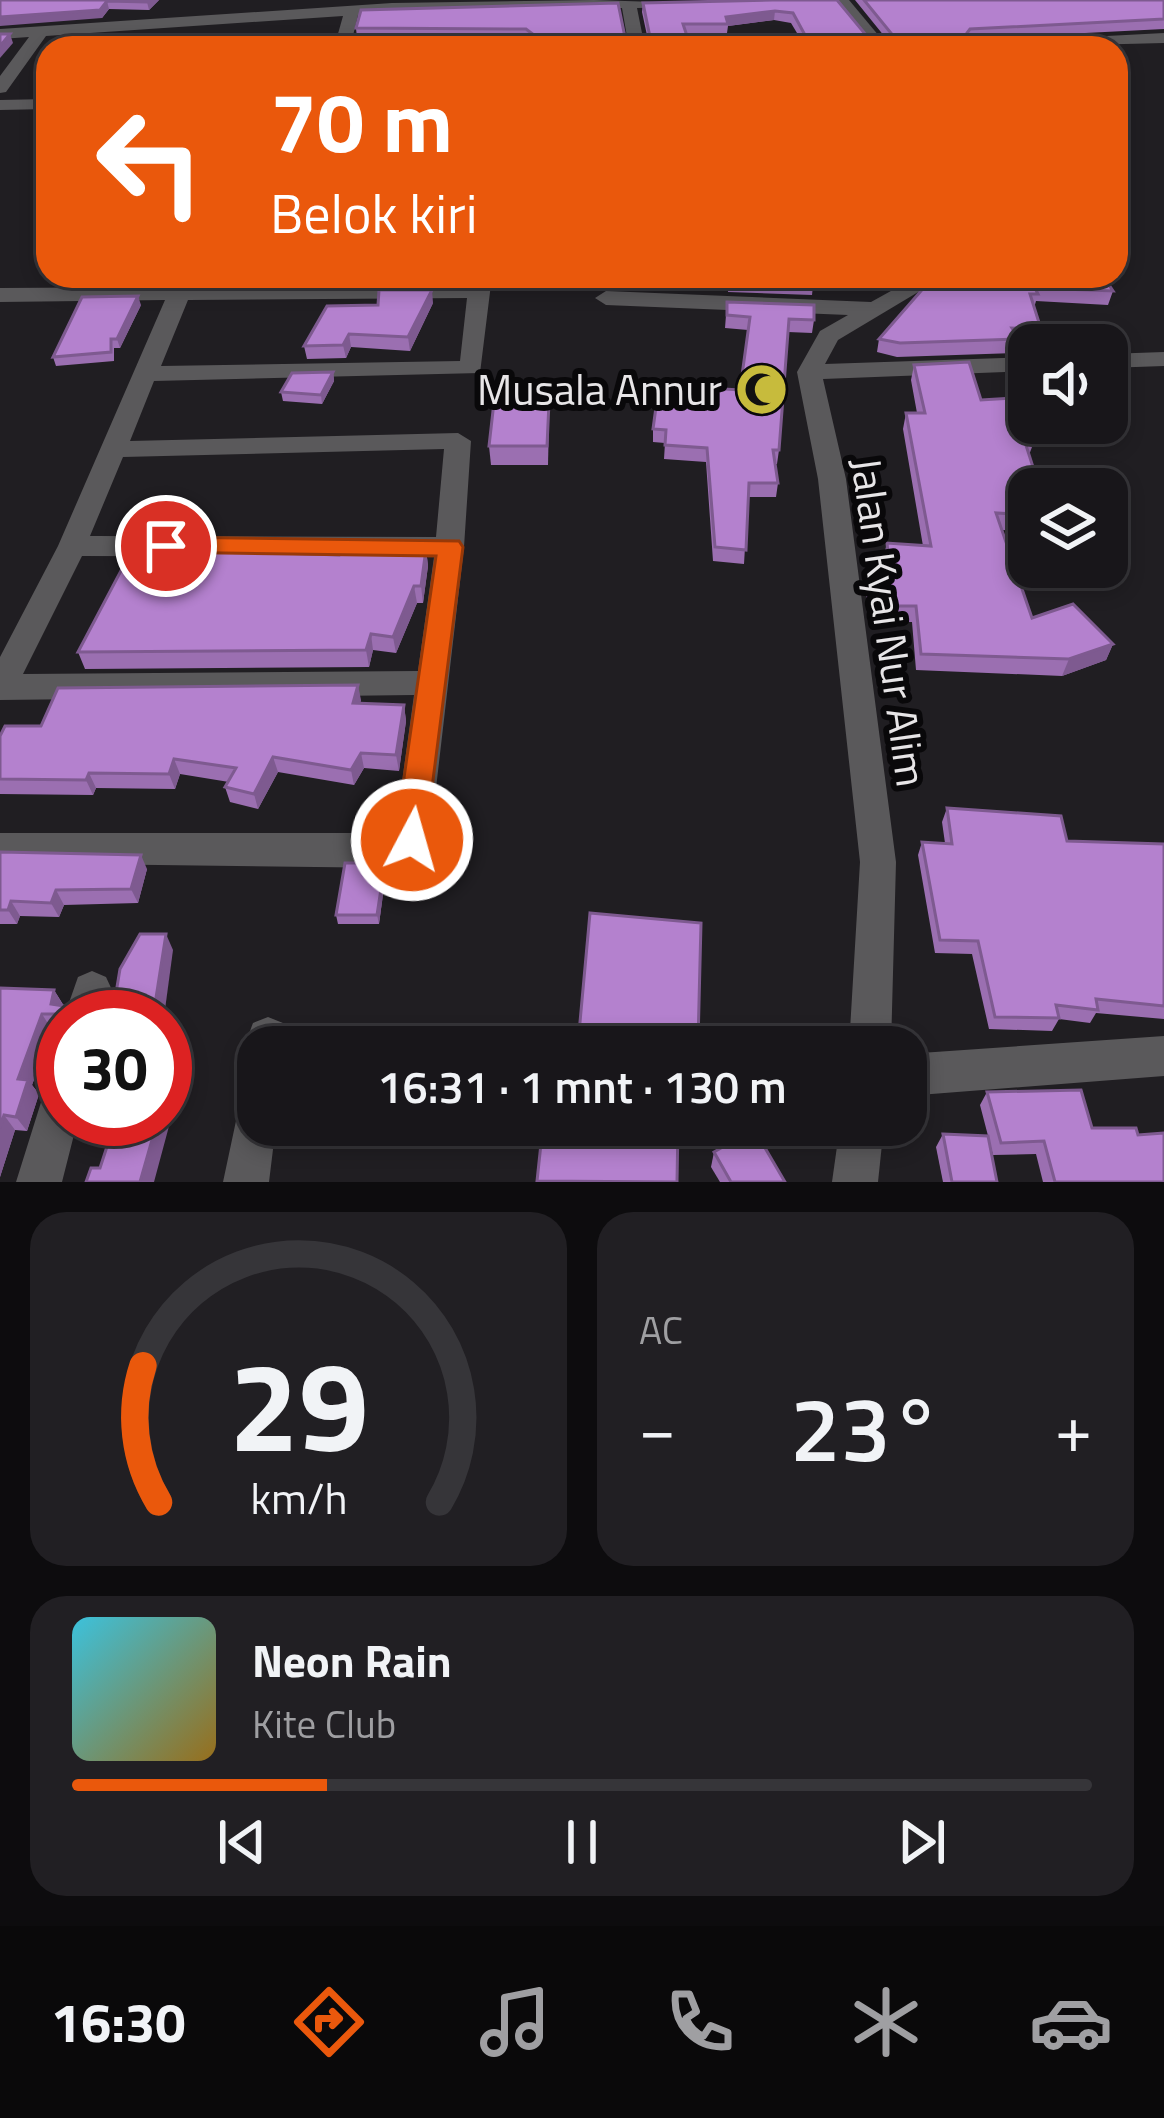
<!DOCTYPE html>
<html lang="id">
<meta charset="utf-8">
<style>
body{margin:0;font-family:"Titillium Web",sans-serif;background:#211f23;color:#f1f3f6;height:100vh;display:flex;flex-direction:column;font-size:45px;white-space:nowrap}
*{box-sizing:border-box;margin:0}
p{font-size:39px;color:#9f9fa2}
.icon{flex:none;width:66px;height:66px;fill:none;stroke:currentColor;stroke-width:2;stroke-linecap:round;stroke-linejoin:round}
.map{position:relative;height:1182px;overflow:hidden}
.sheet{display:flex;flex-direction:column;gap:30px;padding:30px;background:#0d0c0e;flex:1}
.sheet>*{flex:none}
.banner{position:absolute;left:36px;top:36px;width:1092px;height:252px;border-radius:36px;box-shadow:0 6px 18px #0003,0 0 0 3px #363539;background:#ea580c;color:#fff;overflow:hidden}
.buttons{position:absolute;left:1008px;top:324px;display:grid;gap:24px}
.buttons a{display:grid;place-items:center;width:120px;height:120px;border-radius:24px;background:#18161a;box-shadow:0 6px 18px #0003,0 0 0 3px #363539;font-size:60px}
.speed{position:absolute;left:36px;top:990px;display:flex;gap:24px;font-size:60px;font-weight:700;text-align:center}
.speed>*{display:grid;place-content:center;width:156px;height:156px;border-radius:50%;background:#18161a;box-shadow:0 6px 18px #0003,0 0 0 3px #363539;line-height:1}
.speed .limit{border:18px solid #d22;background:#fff;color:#111}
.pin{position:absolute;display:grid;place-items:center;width:102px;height:102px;color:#fff;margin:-51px;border:6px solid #fff;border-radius:50%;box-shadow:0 3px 12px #0007}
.me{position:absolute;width:132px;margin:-66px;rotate:6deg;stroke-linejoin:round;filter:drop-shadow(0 0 9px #0008)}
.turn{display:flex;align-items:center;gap:42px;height:252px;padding:0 36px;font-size:54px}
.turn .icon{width:156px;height:156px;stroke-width:2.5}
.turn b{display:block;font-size:84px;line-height:102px}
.big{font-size:90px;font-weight:600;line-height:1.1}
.sheet .tile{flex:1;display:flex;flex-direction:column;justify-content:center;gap:18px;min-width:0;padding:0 42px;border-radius:36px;background:#211f23}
.sheet .dial{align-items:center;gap:0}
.dial svg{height:312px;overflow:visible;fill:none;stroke:#363539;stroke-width:7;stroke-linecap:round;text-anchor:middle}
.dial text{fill:#f1f3f6;stroke:none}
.song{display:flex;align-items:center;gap:36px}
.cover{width:144px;height:144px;border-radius:18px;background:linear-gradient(135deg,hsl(190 70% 55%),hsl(40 70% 35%))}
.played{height:12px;border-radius:6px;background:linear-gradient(90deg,#ea580c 25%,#363539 25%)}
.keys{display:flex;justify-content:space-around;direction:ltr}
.heat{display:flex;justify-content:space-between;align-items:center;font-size:66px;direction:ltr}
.sheet .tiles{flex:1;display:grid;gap:30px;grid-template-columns:1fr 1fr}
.tile:last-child{grid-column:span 2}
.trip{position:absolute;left:237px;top:1026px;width:690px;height:120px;border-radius:36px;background:#18161a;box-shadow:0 6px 18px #0003,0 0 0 3px #363539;font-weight:600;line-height:120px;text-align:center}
.dock{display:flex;height:192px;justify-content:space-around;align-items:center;background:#0a090a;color:#9f9fa2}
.dock .icon{width:84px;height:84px}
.dock .on{color:#ea580c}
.dock b{font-size:54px;color:#f1f3f6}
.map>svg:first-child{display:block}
</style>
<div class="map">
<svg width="1164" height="1182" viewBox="0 0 1164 1182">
<rect width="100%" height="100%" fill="#201e22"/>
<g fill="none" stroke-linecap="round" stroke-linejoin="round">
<!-- minor -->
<g fill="#5a595b" fill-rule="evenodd">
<polygon points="594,0 687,3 680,7 637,8 645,48 629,48 622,8 358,15 350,48 334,48 343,16 46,36 6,92 0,93 0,76 29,37 0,39 0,29 392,3"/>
<polygon points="834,0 849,0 889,48 873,48"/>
<polygon points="1164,33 1164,43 962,48 970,43"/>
<polygon points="48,99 48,109 0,110 0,100"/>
<path d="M 176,276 L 196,276 L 193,287 L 469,284 L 470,276 L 492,276 L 480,373 L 154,381 L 130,441 L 458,433 L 471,441 L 464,547 L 430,840 L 411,863 L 398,868 L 0,863 L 0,833 L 395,833 L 414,695 L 0,700 L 0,657 L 58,546 L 165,300 L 0,302 L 0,288 L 171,287 ZM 467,298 L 460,361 L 161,366 L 188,300 ZM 444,449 L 436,537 L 90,536 L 123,457 ZM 82,556 L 434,557 L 418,671 L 23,674 Z"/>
<polygon points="918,276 945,276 838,340 825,364 1029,357 1029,371 823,379 846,479 896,862 891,1047 849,1047 860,862 818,479 797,372 820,331 848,315 606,305 595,298 606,291 871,302"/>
<polygon points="1164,352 1164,366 1107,368 1107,354"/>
<polygon points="92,971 106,977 112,990 104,1017 64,1017 78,977"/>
<path d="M 268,1017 L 283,1023 L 287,1047 L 258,1047 L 258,1064 L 251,1061 C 245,1046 247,1038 253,1023 Z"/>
<polygon points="1164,1036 1164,1076 906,1096 906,1054"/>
<polygon points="63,1074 63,1119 78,1119 62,1182 16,1182 48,1080"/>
<polygon points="258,1081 258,1125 276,1125 269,1182 223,1182 243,1088"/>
<polygon points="840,1125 884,1125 878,1182 832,1182"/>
</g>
</g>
<!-- wall -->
<g fill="#9b6fb1">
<polygon points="0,0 159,0 149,10 109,9 102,18"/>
<polygon points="772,0 871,41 889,42 855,0 1164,0 1164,29 968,39 966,41 1001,48 806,48 791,23 774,20 728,26 727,33 686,33 691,48 532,43 526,38 357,38 356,28 361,10 645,43 648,40 642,12 643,3"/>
<polygon points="94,276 155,276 152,283 96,283"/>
<polygon points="302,276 460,276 460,280 361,281"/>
<polygon points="729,276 814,276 812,295 728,292"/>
<polygon points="934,276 1113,291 1108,305 1036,301 1034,308 1041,329 1037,343 1018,342 1015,353 897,357 877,352 879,339"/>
<polygon points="727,302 814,320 812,333 788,332 779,450 777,464 775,464 778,483 776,497 748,497 744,564 713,561 706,462 664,459 665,443 653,442 653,429 740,390 748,330 725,328"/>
<polygon points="433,303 410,351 351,347 346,358 307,359 304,346"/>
<polygon points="141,305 120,348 114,348 114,361 56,366 53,357"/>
<polygon points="914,365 981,400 1035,439 1029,455 1029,531 1002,530 1032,618 1113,644 1106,660 1062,676 916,670 912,622 872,622 865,590 869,573 885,573 883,559 887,543 923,546 903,429 906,413 917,413 911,380"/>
<polygon points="333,372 334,381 322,404 283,401 281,392"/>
<polygon points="549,420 548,465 491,465 489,446"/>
<polygon points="426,549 428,566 423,603 417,603 396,653 373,650 369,667 85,669 78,652 192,570 248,552 339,555"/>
<polygon points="361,700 360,703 404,705 406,721 399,771 364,768 354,785 278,772 258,809 230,802 225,787 229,782 180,774 175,789 96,788 93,795 0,794 0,736 41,726"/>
<polygon points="947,808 1067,841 1164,844 1164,1019 1096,1013 1090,1023 1059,1019 1052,1031 989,1029 972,954 935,953 918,855 922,842 945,843 942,822"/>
<polygon points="0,852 147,869 138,903 64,905 59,917 20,916 17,924 0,924"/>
<polygon points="385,863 386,872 379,924 338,924 336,915"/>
<polygon points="701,923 697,1047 579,1047 579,1033"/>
<polygon points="0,988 54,990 71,1017 63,1017 63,1030 52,1030 32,1085 39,1094 27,1131 15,1130 0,1177"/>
<polygon points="987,1092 1092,1128 1138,1135 1164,1182 1043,1182 1036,1154 993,1155 980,1105"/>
<polygon points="759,1125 805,1125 798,1149 757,1133"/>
<polygon points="943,1134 997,1182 943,1182 936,1147"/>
<polygon points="714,1152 785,1182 720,1182 711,1167"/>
</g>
<!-- shaded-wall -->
<g fill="#7e5a90">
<polygon points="149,0 159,0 149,10 147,2"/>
<polygon points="107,1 109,9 102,18 0,26 0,17"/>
<polygon points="775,11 774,20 728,26 726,17"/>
<polygon points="10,34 13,43 0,58 0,46"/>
<polygon points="432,290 433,303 410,351 408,337"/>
<polygon points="138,296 141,305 120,348 117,339"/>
<polygon points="349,334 351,347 346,358 343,345"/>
<polygon points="333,372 334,381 322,404 321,395"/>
<polygon points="426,549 428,566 423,603 421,586"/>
<polygon points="414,586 417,603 396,653 393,637"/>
<polygon points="371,634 373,650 369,667 366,650"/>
<polygon points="1113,644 1106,660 1062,676 1069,659"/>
<polygon points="358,685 361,700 356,718 353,703"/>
<polygon points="404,705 406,721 399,771 396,755"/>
<polygon points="361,753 364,768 354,785 351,770"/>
<polygon points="273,757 278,772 258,809 254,794"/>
<polygon points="174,759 180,774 175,789 169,774"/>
<polygon points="89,773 96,788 93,795 86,780"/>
<polygon points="141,855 147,869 138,903 131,889"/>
<polygon points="385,863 386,872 379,924 377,915"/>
<polygon points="56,890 64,905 59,917 51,903"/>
<polygon points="11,901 20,916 17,924 8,910"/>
<polygon points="166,934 173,950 164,1017 153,1017"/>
<polygon points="54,990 63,1005 51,1004"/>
<polygon points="42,1014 52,1030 32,1085 39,1094 27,1131 16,1117 18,1079"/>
<polygon points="165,1102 172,1115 154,1182 140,1182 158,1119 165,1119"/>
<polygon points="4,1115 15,1130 0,1177 0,1128"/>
</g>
<!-- building -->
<g fill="#b481ce" stroke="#7e5a90" stroke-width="3">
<polygon points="0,0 149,0 147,2 107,1 100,10 0,17"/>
<polygon points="772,0 837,0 871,41 891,43 895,38 864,0 1164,0 1164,19 970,29 961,41 996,42 1001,48 812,48 793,13 775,11 726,17 728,24 683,24 691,48 347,48 348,43 534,43 538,38 526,29 356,28 361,10 618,3 626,42 645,43 650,37 643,3"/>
<polygon points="0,34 10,34 0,46"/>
<polygon points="934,276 1103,276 1113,291 1035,288 1038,294 1030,294 1041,329 1012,328 1019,339 900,343 879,339"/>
<polygon points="379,290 432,290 408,337 349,334 343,345 304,346 327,306 378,305"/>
<polygon points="138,296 117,339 111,339 111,352 53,357 82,297"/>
<polygon points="727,302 814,305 814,320 789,319 779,450 773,450 778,483 749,483 746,550 715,547 707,448 665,445 666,430 653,429 659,385 740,390 750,317 727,315"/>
<polygon points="969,362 981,400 1013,398 1035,439 1024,439 1040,489 1029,489 1029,515 996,513 1032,618 1073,604 1113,644 1069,659 921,654 916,606 876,606 869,573 890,573 887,543 931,546 906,413 925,413 914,365"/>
<polygon points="333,372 321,395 281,392 292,373"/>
<polygon points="494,402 549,402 547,446 489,446"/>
<polygon points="202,544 246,544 243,552 339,555 342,544 426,549 421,586 414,586 393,637 371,634 366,650 78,652 124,565 192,570"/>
<polygon points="358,685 353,703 404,705 396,755 361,753 351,770 273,757 254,794 225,787 236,768 174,759 169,774 89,773 86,780 0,779 0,736 5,726 41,726 58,688"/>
<polygon points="947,808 1061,816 1067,841 1164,844 1164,1006 1096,999 1098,1010 1056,1005 1059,1018 995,1017 978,941 940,940 922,842 952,844"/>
<polygon points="0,852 141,855 131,889 56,890 51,903 11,901 8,910 0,910"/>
<polygon points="345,863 385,863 377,915 336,915"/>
<polygon points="590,913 701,923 698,1043 579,1033"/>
<polygon points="140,934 166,934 153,1017 112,1017 120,969"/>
<polygon points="0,988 54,990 51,1004 64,1006 64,1014 42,1014 18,1079 28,1080 16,1117 4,1115 0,1128"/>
<polygon points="1081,1090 1092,1128 1136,1128 1138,1135 1164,1133 1164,1182 1055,1182 1044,1141 1001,1143 987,1092"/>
<polygon points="116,1119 158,1119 140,1182 86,1182 91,1168 100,1168"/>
<polygon points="543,1125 678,1125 677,1182 537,1181"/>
<polygon points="782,1125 805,1125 803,1133"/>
<polygon points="754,1129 785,1182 731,1182 714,1152"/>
<polygon points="943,1134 988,1136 997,1182 952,1182"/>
</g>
<!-- route -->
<polygon fill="#ea580c" stroke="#983908" stroke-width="3" points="166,537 459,541 463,547 424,850 412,854 400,850 395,840 436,556 157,552 153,546"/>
<!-- icons -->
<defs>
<symbol id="mosque-disc" viewBox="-11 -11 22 22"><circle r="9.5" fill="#c7bb3c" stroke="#09080a"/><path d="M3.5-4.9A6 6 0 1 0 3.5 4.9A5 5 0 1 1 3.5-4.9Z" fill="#111"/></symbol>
</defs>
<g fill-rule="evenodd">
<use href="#mosque-disc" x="732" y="360" width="59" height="59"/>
</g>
<g text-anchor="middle" stroke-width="12" stroke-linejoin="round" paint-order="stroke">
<!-- poi labels -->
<g font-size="42" fill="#e7e5e7" stroke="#09080a" text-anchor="end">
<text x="722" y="405">Musala Annur</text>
</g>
<!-- street labels -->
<g font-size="42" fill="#e7e5e7" stroke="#09080a">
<text transform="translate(889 622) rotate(82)" y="15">Jalan Kyai Nur Alim</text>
</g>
</g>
</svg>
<div class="buttons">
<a><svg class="icon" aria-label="sound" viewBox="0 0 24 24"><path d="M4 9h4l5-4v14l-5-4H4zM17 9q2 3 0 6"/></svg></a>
<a><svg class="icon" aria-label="layers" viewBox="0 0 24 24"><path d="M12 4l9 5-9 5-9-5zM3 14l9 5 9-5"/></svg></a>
</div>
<div class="speed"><div class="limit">30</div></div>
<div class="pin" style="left:166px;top:546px;background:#d93025"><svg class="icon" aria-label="arrive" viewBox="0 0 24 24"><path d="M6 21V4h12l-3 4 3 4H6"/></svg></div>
<svg class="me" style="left:412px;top:840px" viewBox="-20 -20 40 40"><circle r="17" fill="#ea580c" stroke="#fff" stroke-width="3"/><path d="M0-11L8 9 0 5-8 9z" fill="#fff"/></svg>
<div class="trip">16:31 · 1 mnt · 130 m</div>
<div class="banner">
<div class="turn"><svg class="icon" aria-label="left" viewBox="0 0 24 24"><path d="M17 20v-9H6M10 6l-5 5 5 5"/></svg><div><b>70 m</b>Belok kiri</div></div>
</div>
</div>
<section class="sheet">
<div class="tiles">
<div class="tile dial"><svg viewBox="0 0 100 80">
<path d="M14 69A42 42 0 1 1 86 69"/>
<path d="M14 69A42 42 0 0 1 10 34" stroke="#ea580c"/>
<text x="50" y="56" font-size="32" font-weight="700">29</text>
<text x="50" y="72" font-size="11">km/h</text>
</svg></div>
<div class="tile"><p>AC</p>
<div class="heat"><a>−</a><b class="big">23°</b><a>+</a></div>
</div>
<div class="tile">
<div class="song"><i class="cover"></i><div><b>Neon Rain</b><p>Kite Club</p></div></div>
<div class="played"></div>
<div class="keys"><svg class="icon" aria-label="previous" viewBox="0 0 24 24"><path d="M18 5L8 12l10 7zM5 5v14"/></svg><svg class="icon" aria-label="pause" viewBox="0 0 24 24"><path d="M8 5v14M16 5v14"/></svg><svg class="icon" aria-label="next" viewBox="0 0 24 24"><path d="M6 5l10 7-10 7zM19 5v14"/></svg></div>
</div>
</div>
</section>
<nav class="dock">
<b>16:30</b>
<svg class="icon on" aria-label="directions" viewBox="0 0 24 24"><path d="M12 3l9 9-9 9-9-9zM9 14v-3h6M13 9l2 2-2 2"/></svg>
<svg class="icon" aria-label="music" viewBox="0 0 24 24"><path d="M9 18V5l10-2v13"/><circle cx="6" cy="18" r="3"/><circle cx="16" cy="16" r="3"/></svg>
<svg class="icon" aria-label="phone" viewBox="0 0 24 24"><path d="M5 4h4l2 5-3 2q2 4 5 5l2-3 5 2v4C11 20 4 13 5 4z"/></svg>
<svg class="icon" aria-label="climate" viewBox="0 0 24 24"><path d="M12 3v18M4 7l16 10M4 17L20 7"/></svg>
<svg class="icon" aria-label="car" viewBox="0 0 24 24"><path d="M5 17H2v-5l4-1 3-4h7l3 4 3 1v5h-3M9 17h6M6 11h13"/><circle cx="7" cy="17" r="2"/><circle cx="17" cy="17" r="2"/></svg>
</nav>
